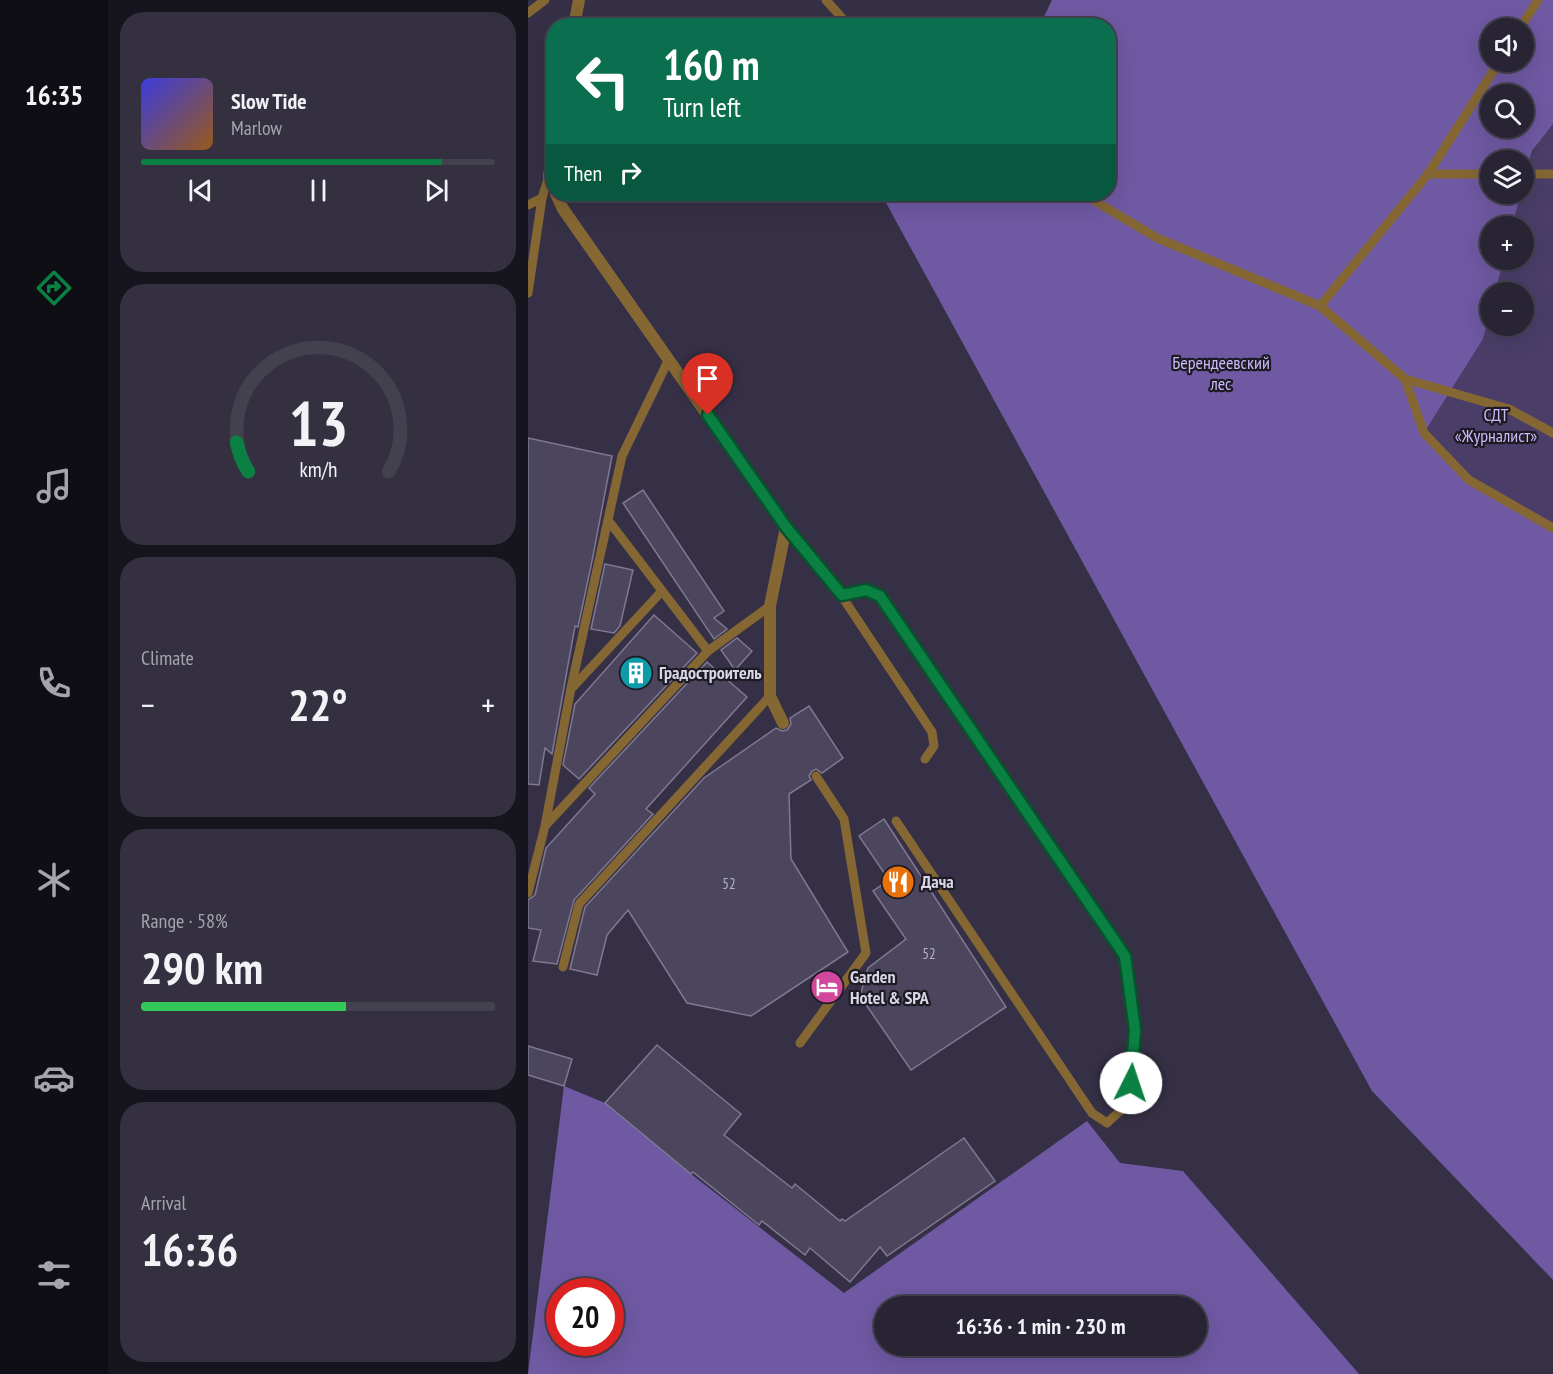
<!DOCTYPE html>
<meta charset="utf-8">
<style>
body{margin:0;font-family:"PT Sans Narrow",sans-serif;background:#343040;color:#f1f3f6;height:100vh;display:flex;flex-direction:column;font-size:22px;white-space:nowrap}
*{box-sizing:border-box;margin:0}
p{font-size:20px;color:#a5a4ac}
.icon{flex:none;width:33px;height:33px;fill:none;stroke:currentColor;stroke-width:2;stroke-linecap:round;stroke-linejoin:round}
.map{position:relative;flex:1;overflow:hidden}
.drawer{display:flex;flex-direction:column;gap:12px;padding:12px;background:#16141d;width:420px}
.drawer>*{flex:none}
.guide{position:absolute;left:18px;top:18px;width:570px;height:183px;border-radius:24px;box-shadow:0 6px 24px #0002,0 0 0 2px #44414f;background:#0b6e4f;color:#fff;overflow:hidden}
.controls{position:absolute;left:952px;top:18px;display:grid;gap:12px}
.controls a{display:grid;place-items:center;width:54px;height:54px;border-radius:50%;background:#282434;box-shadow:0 6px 24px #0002,0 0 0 2px #44414f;font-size:30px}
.speed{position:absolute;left:18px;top:1278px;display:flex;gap:12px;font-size:30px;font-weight:700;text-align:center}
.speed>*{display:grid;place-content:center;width:78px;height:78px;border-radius:50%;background:#282434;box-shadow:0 6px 24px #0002,0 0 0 2px #44414f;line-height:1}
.speed .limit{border:9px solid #d22;background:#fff;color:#111}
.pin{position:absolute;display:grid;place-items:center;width:51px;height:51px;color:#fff;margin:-62px -26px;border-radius:50% 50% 50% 0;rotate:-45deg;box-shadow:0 0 6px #0007}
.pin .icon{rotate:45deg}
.me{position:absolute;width:66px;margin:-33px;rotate:4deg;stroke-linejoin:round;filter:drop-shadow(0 0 4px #0008)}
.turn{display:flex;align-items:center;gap:21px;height:126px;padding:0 18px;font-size:27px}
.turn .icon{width:78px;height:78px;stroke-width:2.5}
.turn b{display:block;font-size:42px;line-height:51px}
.then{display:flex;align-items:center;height:57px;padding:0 18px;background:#0003;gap:12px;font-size:22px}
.big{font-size:45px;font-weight:700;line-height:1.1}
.drawer .tile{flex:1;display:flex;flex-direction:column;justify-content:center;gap:9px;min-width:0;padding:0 21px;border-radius:24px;background:#343040}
.drawer .dial{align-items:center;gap:0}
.dial svg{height:156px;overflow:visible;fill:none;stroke:#44414f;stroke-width:7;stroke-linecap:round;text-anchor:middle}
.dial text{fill:#f1f3f6;stroke:none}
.song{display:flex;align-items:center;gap:18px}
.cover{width:72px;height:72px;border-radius:9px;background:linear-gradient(135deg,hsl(240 70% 55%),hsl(30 70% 35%))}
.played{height:6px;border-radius:3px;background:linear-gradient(90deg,#0b8043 85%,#44414f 85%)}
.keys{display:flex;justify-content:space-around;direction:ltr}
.heat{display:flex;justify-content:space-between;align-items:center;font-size:33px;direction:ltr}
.charge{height:9px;border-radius:4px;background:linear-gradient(90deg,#34c759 58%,#44414f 0)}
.trip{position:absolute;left:346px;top:1296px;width:333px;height:60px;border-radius:30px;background:#282434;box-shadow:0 6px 24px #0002,0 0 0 2px #44414f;font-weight:700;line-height:60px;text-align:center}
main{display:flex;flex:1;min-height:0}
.tab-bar{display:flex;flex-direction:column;width:108px;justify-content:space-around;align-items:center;background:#100e15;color:#a5a4ac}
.tab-bar .icon{width:42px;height:42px}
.tab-bar .on{color:#0b8043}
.tab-bar b{font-size:27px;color:#f1f3f6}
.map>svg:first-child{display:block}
</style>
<main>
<nav class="tab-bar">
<b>16:35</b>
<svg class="icon on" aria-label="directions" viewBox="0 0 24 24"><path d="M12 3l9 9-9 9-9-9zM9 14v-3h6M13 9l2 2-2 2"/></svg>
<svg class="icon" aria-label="music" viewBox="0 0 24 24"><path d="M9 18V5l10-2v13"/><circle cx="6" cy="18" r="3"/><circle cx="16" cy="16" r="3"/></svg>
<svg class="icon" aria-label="phone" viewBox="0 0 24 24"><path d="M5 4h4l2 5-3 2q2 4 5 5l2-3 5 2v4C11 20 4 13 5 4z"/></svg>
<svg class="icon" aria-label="climate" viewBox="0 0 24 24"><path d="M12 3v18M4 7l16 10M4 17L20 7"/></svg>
<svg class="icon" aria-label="car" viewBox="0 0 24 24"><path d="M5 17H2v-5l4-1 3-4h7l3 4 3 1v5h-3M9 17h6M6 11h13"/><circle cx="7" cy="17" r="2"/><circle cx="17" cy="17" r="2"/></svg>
<svg class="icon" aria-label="filters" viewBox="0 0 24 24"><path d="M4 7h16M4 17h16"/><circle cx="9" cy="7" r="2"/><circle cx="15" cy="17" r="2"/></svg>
</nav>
<section class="drawer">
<div class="tile">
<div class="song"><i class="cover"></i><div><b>Slow Tide</b><p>Marlow</p></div></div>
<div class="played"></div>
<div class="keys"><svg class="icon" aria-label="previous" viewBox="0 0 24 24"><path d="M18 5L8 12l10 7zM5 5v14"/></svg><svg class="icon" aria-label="pause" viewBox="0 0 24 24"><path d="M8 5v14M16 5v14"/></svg><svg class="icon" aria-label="next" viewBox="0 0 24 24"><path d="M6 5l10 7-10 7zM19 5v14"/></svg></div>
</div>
<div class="tile dial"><svg viewBox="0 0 100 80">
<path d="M14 69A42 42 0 1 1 86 69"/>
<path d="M14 69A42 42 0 0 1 8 54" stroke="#0b8043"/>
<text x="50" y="56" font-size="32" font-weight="700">13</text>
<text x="50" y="72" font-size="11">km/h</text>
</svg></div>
<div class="tile"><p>Climate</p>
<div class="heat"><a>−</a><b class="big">22°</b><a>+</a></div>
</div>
<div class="tile"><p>Range · 58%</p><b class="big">290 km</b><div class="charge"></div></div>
<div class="tile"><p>Arrival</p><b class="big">16:36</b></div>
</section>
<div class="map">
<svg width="1025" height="1374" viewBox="0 0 1025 1374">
<rect width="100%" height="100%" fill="#363046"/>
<!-- green -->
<path fill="#4a3e68" d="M 1025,124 L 1025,528 L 941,480 L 896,433 L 955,339 L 963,309 L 963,326 L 996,326 L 996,292 L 967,292 L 976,260 L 996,260 L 996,226 L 984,226 L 993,194 L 996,194 C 996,161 1005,149 1025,124 Z"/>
<!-- forest -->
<g fill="#6f59a3" fill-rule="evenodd">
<path d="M 524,0 L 1025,0 L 1025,124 L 1004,151 L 996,181 L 996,160 L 963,160 L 963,194 L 993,194 L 984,226 L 963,226 L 963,260 L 976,260 L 967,292 L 963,292 L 963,309 L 955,339 L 896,433 L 941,480 L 1025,528 L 1025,1280 L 844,1091 L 357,201 L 359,194 L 580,194 L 580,26 L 512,25 ZM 963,28 L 996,28 L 996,62 L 963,62 ZM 963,94 L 996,94 L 996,128 L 963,128 Z"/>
<path d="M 36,1086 L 77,1103 L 163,1174 L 316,1293 L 559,1121 L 592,1163 L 655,1171 L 831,1374 L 0,1374 ZM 32,1292 L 82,1292 L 82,1342 L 32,1342 ZM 357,1306 L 669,1306 L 669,1346 L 357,1346 Z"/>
</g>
<!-- building -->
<g fill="#4b465d" stroke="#7e7892" stroke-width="1.5">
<polygon points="0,438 84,456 64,561 50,627 47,626 24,754 17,748 11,785 0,784"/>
<polygon points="115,490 196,611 186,618 199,629 186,639 95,503"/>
<polygon points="77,564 105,570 92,626 86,633 63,629"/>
<polygon points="126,615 169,653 51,779 35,765 47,704"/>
<polygon points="209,638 224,651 207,670 193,650"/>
<polygon points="179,662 219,697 118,809 125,814 46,900 29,964 5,961 13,930 0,928 0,900 7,895 18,848 67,794 61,788"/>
<polygon points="281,706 315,758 294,773 288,769 284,771 281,776 283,780 261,794 263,859 320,952 223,1016 159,1003 100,910 79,935 69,975 42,969 57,907 176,778 248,728 254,731 259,730 263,724 262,718"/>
<polygon points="356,819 478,1007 383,1070 332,996 340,968 378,939 345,891 361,880 331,836"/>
<polygon points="129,1045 213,1114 196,1135 264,1188 267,1184 312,1221 314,1219 317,1221 436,1138 467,1181 359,1256 352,1247 322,1282 282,1248 277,1255 234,1221 231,1225 165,1172 163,1174 77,1103"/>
<polygon points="0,1046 44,1059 36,1086 0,1075"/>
</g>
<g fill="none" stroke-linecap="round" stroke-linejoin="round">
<!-- lane -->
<g stroke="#846733" stroke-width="9">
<polyline points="298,0 321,26"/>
<polyline points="0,13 17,0"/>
<polyline points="992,28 1010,0"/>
<polyline points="900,174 963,174"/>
<polyline points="996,174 1025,174"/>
<polyline points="555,194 629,238 792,306 877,379 981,409 1025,433"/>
<polyline points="0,205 14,198"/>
<polyline points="0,293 14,198 21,176"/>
<polyline points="792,306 900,174 971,62"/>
<polyline points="877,379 896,433 941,480 1025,528"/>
<polyline points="258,527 313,595 404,732 406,746 397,759"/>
<polyline points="313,595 338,590 352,596 597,956 607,1030 603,1083 595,1108 579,1123 564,1113 368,821"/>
<polyline points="180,651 242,606"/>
<polyline points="44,688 134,591"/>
<polyline points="18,825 180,651 80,520"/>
<polyline points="0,893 17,826 43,688 94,456 141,359"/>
<polyline points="35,967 51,904 242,696"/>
<polyline points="272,1043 338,953 316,819 288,776"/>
</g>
<!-- street -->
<g stroke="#846733" stroke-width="12">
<polyline points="46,26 51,0"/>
<polyline points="26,147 21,176 26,188"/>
<polyline points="28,194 35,209 258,527 242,606 242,696 255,723"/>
</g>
</g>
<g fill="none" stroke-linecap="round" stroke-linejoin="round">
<defs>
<polyline id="route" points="180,415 258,527 314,595 338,590 352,596 597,956 607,1030 603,1083"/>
</defs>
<!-- route casing -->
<use href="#route" stroke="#07532c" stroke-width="15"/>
<!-- route -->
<use href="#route" stroke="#0b8043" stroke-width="10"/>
</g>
<!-- icons -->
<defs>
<symbol id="building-disc" viewBox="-11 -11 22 22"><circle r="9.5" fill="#0f9aa8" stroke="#1d1a24"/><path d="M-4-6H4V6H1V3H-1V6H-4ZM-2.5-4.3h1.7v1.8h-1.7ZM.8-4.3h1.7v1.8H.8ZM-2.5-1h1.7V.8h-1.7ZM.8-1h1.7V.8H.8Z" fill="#fff"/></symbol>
<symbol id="restaurant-disc" viewBox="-11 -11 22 22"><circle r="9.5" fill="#e8710a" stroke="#1d1a24"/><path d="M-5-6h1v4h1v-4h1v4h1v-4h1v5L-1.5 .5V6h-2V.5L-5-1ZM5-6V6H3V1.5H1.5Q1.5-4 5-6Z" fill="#fff"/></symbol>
<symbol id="hotel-disc" viewBox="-11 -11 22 22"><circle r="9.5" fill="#d1479c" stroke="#1d1a24"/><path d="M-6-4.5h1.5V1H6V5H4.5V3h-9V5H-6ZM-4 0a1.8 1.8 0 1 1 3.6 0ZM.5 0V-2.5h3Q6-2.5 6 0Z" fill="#fff"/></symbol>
</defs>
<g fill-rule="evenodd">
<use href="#building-disc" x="89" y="654" width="38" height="38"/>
<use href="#restaurant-disc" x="351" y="863" width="38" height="38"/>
<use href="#hotel-disc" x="280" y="968" width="38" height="38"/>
</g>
<g text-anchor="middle" stroke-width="4.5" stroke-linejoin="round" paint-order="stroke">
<!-- number labels -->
<g font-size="15" fill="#b6b2c3">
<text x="201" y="889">52</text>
<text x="401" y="959">52</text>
</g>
<!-- park labels -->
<g font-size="18" fill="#c9b9f7" stroke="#1d1a24">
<text x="693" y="369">Берендеевский<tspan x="693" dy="21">лес</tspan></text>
<text x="968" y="421">СДТ<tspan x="968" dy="21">«Журналист»</tspan></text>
</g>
<!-- poi labels -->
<g font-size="18" font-weight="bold" fill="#d9d6e5" stroke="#1d1a24" text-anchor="start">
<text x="131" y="679">Градостроитель</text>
<text x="393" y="888">Дача</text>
<text x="322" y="983">Garden<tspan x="322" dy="21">Hotel &amp; SPA</tspan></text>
</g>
</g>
</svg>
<div class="controls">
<a><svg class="icon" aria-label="sound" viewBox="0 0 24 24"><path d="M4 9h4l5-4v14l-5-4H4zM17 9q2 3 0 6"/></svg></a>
<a><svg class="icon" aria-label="search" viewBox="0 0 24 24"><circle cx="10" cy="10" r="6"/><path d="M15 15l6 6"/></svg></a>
<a><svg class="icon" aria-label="layers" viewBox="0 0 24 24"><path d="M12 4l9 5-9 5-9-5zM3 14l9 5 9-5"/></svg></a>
<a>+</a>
<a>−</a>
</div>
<div class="speed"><div class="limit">20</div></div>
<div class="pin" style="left:180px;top:415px;background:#d93025"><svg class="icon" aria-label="arrive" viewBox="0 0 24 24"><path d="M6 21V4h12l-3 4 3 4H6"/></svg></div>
<svg class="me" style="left:603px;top:1083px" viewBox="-20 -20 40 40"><circle r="19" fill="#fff"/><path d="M0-13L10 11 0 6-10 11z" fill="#0b8043"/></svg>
<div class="trip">16:36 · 1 min · 230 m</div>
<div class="guide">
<div class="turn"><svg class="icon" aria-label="left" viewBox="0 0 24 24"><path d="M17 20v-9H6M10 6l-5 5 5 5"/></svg><div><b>160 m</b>Turn left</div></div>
<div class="then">Then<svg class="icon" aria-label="right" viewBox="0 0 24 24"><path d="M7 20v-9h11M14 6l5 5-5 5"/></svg></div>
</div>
</div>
</main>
